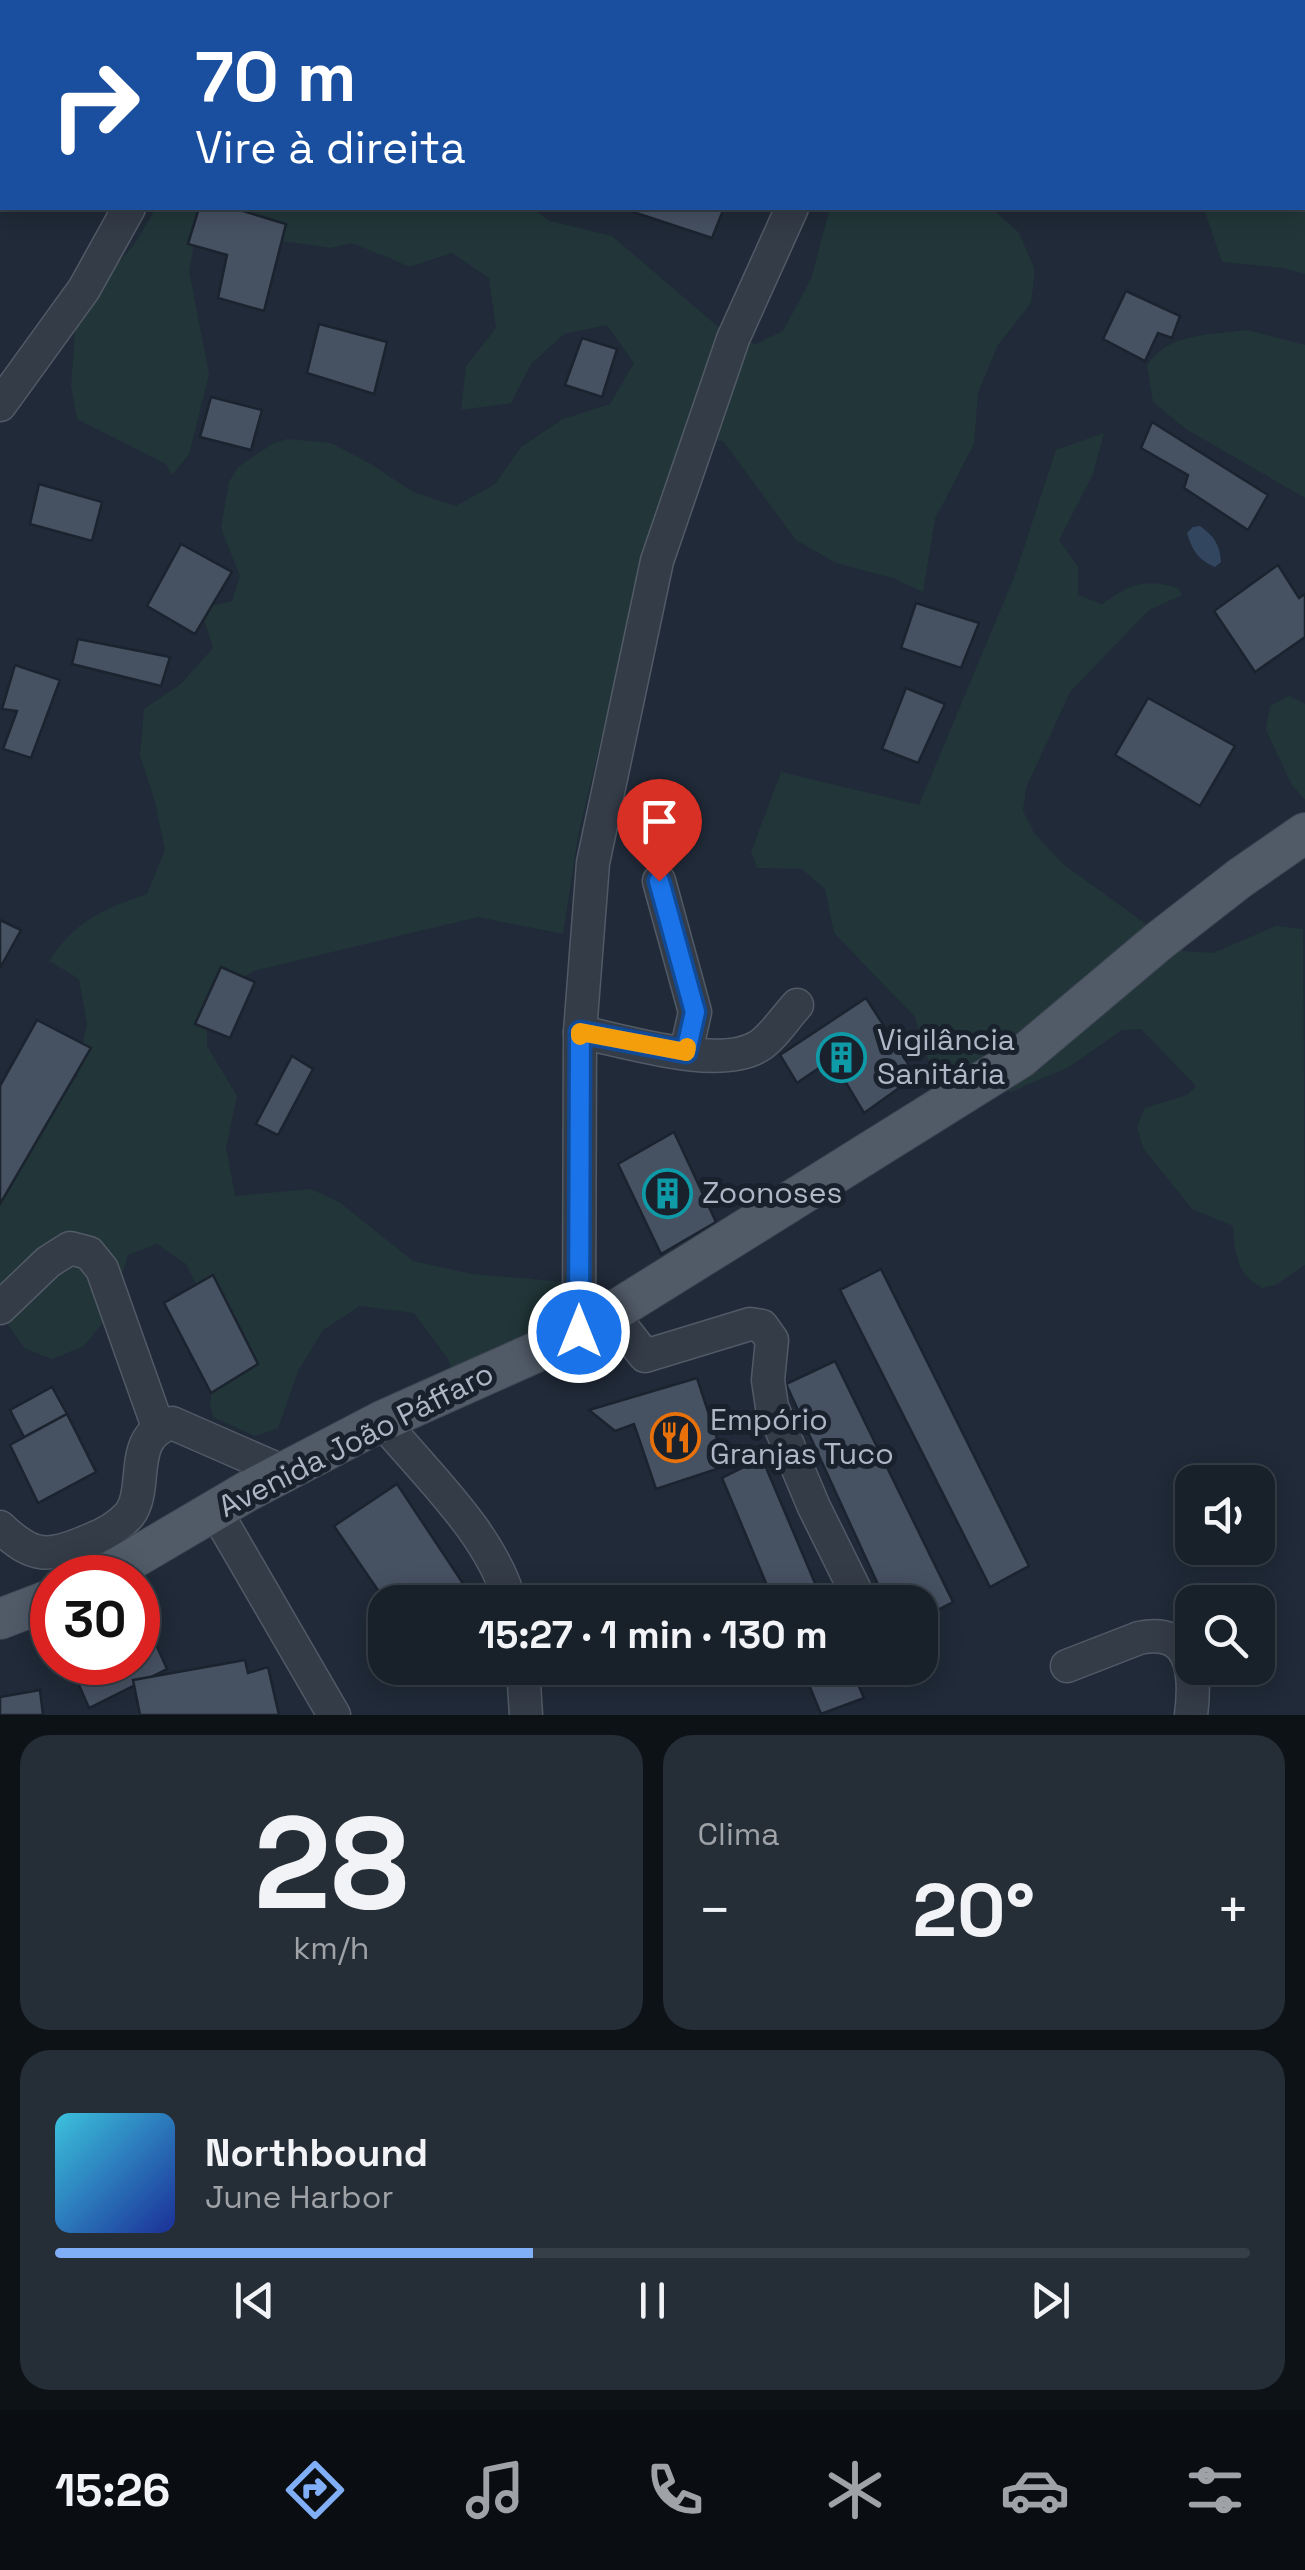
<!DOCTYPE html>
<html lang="pt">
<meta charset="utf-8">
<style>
body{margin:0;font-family:"Space Grotesk",sans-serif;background:#252d36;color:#f1f3f6;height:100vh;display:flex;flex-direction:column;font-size:38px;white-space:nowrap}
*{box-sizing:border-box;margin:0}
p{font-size:32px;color:#9fa3a8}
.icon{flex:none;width:55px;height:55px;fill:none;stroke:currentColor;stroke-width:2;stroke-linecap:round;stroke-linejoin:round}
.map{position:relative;height:1715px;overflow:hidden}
.side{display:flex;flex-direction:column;gap:20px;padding:20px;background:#0d1217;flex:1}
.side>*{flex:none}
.top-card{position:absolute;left:0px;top:0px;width:1305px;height:210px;box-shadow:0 5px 25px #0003,0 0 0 2px #363e47;background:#1a4fa0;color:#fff;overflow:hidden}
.controls{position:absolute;left:1175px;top:1465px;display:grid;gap:20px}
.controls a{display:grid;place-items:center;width:100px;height:100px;border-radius:20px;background:#18202a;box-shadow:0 5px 25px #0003,0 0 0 2px #363e47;font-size:50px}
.speed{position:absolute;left:30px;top:1555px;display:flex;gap:20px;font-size:50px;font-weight:700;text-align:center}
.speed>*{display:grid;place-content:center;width:130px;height:130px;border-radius:50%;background:#18202a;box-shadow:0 5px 25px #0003,0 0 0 2px #363e47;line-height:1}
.speed .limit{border:15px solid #d22;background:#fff;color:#111}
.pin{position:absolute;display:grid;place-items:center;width:85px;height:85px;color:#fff;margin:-102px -42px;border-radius:50% 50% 50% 0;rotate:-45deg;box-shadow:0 0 10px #0007}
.pin .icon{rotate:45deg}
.me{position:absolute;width:110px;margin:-55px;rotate:0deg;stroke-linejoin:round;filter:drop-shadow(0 0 8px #0008)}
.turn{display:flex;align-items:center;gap:35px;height:210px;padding:0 30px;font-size:45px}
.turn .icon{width:130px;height:130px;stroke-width:2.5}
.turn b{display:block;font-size:70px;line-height:85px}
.big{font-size:75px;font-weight:800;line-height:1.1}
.side .card{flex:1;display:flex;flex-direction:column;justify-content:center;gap:15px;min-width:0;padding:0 35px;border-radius:30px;background:#252d36}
.side .dial{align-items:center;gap:0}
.dial b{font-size:130px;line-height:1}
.song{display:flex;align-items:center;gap:30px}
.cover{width:120px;height:120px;border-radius:15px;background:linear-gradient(135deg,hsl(190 70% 55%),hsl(230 70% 35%))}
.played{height:10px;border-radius:5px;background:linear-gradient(90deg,#80aff8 40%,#363e47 40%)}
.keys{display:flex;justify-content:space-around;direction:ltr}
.heat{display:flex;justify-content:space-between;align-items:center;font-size:55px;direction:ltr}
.side .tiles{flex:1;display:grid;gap:20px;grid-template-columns:1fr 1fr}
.card:last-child{grid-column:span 2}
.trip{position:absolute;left:368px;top:1585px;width:570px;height:100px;border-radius:30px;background:#18202a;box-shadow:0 5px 25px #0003,0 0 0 2px #363e47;font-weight:800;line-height:100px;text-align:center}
.menu{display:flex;height:160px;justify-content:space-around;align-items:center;background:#0a0d11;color:#9fa3a8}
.menu .icon{width:70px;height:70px}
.menu .selected{color:#80aff8}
.menu b{font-size:45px;color:#f1f3f6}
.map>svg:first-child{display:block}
</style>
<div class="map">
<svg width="1305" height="1715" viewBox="0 0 1305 1715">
<rect width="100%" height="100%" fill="#202a38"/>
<!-- green -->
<g fill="#223639">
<polygon points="282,0 568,0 280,2"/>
<polygon points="1277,0 1305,0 1305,274 1284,268 1222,262 1204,208 1302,208 1302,2"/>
<polygon points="156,208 215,208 200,212 189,271 209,374 189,454 172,475 166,464 77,419 71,386 77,308 134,245"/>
<path d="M 236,208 L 531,208 L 550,221 L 612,236 L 730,337 L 756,344 L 783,331 L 811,279 L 830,208 L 985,208 L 996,212 L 1019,233 L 1035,270 L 1031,303 L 998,345 L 978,393 L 974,444 L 935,519 L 923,592 L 893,578 L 836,563 L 796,540 L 723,441 L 710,440 L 639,643 L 614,685 L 578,836 L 563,934 L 478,917 L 257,970 L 222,988 L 207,1008 L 207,1046 L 237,1096 L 226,1147 L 235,1196 L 311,1189 L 339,1202 L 413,1261 L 472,1274 L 566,1282 L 566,1313 L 535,1348 L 458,1390 L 448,1359 L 414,1313 L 360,1306 L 323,1330 L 298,1371 L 278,1428 L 255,1436 L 213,1417 L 210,1402 L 218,1357 L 209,1309 L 186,1264 L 157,1244 L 128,1255 L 109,1315 L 84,1346 L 52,1359 L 24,1348 L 0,1313 L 0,1168 L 17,1139 L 77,1077 L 87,1023 L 79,979 L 51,962 L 48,963 C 73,922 103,909 147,894 L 165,850 L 155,802 L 140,755 L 144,709 L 181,684 L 213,648 L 201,609 L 232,601 L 240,576 L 221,528 L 229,482 L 238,467 L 274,443 L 287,439 L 331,443 L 371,464 L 413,492 L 456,506 L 495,484 L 521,447 L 563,419 L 610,404 L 634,363 L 607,325 L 564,334 L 531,364 L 511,403 L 461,410 L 466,366 L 496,328 L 489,278 L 452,253 L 409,267 C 390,257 372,252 352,243 L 331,248 L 269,239 L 262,219 Z"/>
<path d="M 1248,330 L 1305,345 L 1305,498 L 1186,429 L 1153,402 L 1147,365 C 1170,332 1211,335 1248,330 Z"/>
<path d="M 1104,433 L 1093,474 L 1059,540 L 1078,567 L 1078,595 L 1102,604 C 1131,584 1143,578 1178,588 L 1182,595 L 1149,610 L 1070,692 L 1026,788 L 1023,811 L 1034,833 L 1063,864 L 1183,951 L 1213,953 L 1276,926 L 1303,929 L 1305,1265 L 1276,1285 L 1262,1288 C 1236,1274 1235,1253 1233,1226 L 1192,1209 L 1143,1148 L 1137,1126 L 1145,1108 L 1187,1095 L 1196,1086 L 1141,1029 L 1122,1030 L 1069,1067 L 1011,1092 L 928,1060 L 915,1017 L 834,933 L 825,889 L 802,869 L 757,868 L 751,852 L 781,772 L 919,805 L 1015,575 L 1056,450 Z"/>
<polygon points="1289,696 1305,704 1305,800 1292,785 1266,730 1270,706"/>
</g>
<!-- water -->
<path fill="#33465f" d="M 1200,526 C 1214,536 1220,545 1221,562 L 1215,567 C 1197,559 1193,551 1187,533 L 1193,527 Z"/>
<!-- building -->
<g fill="#465162" stroke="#1b232f" stroke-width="2.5">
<polygon points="1058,0 1124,0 1130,2 1057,2"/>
<polygon points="199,208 233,208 286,224 264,311 218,298 227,255 188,244"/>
<polygon points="621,208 724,208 712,238"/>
<polygon points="1126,291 1180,316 1172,338 1158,333 1145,361 1103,339"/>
<polygon points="319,324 387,342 374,394 307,373"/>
<polygon points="582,338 617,349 602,397 565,385"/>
<polygon points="211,397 262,410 251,450 200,437"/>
<polygon points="1152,422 1268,495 1248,530 1184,488 1188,475 1141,448"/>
<polygon points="39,484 102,502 92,541 30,524"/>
<polygon points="181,544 232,572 195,634 147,606"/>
<polygon points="1278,565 1299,598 1305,594 1305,637 1255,672 1214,611"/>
<polygon points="916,603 979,623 961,668 901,648"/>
<polygon points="78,639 170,657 161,686 72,664"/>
<polygon points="15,665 60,680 31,758 3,749 17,711 2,709"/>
<polygon points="906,688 945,704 918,763 882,749"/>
<polygon points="1148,698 1235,746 1200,806 1115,755"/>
<polygon points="0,920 21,930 0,968"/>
<polygon points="221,967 255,982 230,1038 195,1024"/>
<polygon points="866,998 916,1076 864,1113 832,1059 797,1083 780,1055"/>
<polygon points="37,1020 91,1048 0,1204 0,1086"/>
<polygon points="292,1056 313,1069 278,1135 256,1124"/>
<polygon points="674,1132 716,1222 661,1254 618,1164"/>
<polygon points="881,1269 1029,1566 990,1587 840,1290"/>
<polygon points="213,1275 258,1364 211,1393 164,1303"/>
<polygon points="835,1361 953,1602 920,1619 920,1602 886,1602 786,1384"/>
<polygon points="697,1378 726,1466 656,1489 634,1424 615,1431 589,1410"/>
<polygon points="52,1387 67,1414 24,1437 10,1410"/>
<polygon points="67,1414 96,1472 38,1503 10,1445"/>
<polygon points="762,1458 823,1602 774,1602 722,1478"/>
<polygon points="397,1484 470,1594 458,1602 386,1602 334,1526"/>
<polygon points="138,1604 167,1669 89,1708 69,1662 138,1662"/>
<polygon points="245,1660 248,1673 268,1667 279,1715 140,1715 133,1680"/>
<polygon points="802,1668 851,1668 864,1698 821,1714"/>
<polygon points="40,1690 43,1715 0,1715 0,1697"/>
</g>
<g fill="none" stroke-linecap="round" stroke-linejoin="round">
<defs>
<g id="minor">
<polyline points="245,2 246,0"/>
<polyline points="890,2 891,0"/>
<polyline points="0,405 84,289 129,208"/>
<polyline points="659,881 695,1012 686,1052"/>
<path d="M 580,1032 C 625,1041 719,1071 759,1046 C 773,1037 785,1018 797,1005"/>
<polyline points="0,1308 48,1262 70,1248 89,1253 102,1269 158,1427"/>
<polyline points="610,1312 645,1356 750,1324 762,1326 772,1340 768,1380 772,1407 814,1507 861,1602"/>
<polyline points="579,1333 580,1032 593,863 657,561 733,339 792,208"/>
<path d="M 382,1421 C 427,1475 492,1535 510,1602"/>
<polyline points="215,1510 334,1715"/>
<path d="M 0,1527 C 33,1559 49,1558 90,1540 C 103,1535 119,1526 129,1515 C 150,1488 126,1436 172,1423 L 284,1472"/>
<path d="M 1067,1666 L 1139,1638 C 1194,1626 1196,1676 1191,1715"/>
<polyline points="523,1668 526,1715"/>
</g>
<g id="major">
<polyline points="100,1578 246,1492 382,1421 579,1333 783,1206 1020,1058 1159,941 1240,878 1305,833"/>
<polyline points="0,1619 52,1599"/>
</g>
</defs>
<!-- minor casing -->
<use href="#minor" stroke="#515a66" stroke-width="35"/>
<!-- major casing -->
<use href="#major" stroke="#3d4552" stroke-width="42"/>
<!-- minor -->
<use href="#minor" stroke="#343c48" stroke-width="32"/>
<!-- major -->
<use href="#major" stroke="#515b68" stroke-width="40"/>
</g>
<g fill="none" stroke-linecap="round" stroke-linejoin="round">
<defs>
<polyline id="route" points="579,1332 580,1032 686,1052 695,1012 659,881"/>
</defs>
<!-- route casing -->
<use href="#route" stroke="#114b97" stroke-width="25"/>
<!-- route -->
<use href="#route" stroke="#1a73e8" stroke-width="18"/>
<!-- slow -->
<polyline stroke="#f59e0b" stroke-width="18" points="580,1036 580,1032 686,1052 687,1047"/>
</g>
<!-- icons -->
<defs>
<symbol id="building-ring" viewBox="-11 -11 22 22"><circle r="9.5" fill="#19212c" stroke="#0f9aa8" stroke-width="1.5"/><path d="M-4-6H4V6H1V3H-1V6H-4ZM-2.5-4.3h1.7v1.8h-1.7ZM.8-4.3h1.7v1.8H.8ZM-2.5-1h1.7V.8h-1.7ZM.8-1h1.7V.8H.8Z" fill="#0f9aa8"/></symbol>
<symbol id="restaurant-ring" viewBox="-11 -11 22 22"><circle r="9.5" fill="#19212c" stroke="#e8710a" stroke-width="1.5"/><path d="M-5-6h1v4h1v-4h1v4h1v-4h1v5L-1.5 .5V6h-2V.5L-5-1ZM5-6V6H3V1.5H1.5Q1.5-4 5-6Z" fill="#e8710a"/></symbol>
</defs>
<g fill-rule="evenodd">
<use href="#building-ring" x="814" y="1030" width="55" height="55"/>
<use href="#building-ring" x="640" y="1166" width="55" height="55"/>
<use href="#restaurant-ring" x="648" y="1410" width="55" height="55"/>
</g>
<g text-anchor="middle" stroke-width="10" stroke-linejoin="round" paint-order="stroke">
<!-- poi labels -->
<g font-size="30" fill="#aeb7c5" stroke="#19212c" text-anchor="start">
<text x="877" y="1050">Vigilância<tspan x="877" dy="34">Sanitária</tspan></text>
<text x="702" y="1203">Zoonoses</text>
<text x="710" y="1430">Empório<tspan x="710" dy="34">Granjas Tuco</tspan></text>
</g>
<!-- street labels -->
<g font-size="30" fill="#aeb7c5" stroke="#19212c">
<text transform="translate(356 1440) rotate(-27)" y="10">Avenida João Páffaro</text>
</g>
</g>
</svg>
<div class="controls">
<a><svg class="icon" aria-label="sound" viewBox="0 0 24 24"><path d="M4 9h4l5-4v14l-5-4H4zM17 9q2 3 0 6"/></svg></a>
<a><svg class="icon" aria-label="search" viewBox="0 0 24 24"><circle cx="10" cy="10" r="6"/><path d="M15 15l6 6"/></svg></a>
</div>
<div class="speed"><div class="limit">30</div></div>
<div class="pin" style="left:659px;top:881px;background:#d93025"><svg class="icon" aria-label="arrive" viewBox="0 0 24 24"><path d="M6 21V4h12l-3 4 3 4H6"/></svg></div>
<svg class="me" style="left:579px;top:1332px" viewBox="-20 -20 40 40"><circle r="17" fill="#1a73e8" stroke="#fff" stroke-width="3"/><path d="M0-11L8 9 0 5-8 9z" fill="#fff"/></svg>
<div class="trip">15:27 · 1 min · 130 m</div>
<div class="top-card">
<div class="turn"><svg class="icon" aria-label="right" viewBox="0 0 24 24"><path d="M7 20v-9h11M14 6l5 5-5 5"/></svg><div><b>70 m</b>Vire à direita</div></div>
</div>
</div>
<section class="side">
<div class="tiles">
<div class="card dial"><b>28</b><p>km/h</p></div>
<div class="card"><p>Clima</p>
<div class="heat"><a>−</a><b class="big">20°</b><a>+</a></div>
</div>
<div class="card">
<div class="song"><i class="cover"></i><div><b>Northbound</b><p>June Harbor</p></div></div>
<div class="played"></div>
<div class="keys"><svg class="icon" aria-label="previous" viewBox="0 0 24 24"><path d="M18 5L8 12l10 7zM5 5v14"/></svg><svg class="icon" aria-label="pause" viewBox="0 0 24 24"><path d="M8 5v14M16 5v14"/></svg><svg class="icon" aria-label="next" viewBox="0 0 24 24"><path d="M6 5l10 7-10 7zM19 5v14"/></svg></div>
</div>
</div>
</section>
<nav class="menu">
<b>15:26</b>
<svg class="icon selected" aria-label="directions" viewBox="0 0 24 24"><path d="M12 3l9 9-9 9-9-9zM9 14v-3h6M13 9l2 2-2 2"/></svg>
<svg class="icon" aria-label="music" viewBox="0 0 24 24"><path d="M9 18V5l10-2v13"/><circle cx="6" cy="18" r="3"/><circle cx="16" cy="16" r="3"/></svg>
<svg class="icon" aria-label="phone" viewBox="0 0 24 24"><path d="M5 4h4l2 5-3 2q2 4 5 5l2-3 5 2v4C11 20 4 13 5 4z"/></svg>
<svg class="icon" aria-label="climate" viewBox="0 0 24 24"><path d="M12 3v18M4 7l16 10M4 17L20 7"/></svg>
<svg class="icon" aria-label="car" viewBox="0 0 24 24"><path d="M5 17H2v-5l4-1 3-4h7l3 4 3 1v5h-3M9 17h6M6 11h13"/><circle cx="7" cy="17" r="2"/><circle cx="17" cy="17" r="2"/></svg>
<svg class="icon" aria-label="filters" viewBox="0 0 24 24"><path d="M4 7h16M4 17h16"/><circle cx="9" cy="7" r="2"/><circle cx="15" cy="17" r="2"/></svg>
</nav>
